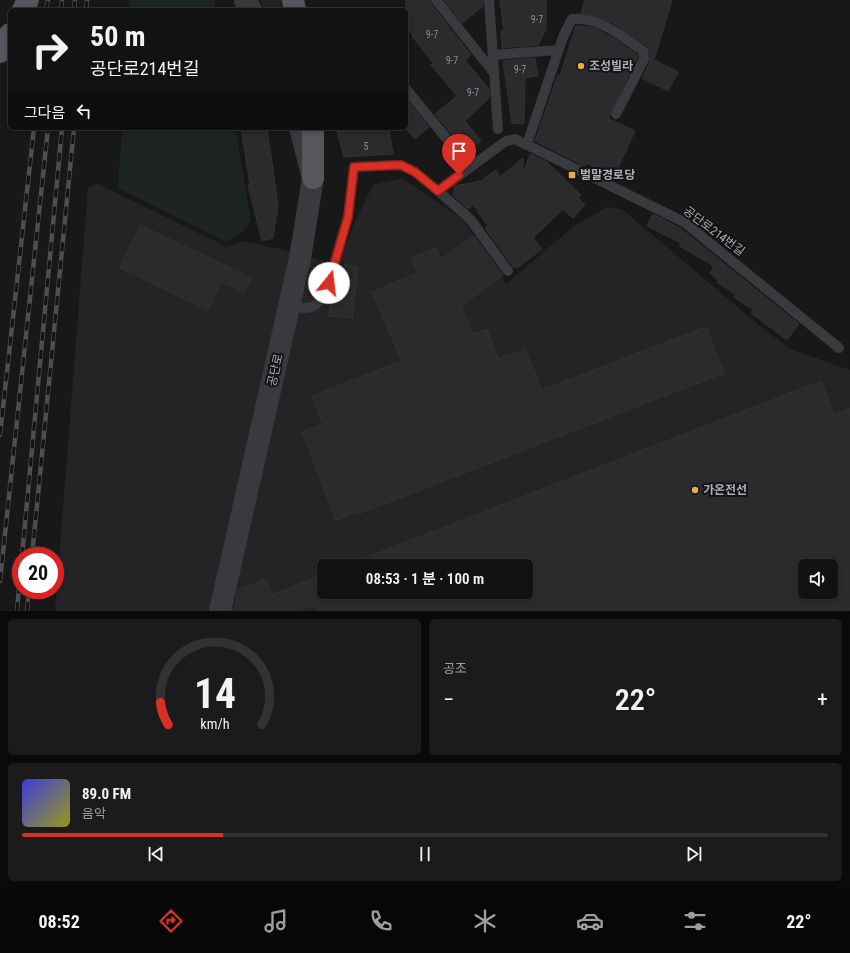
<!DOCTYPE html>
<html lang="ko">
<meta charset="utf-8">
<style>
body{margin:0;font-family:"Roboto Condensed","Noto Sans KR",sans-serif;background:#1b1b1c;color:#f1f3f6;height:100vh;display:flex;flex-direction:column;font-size:15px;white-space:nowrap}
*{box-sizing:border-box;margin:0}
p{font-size:13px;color:#9c9ea0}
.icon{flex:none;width:22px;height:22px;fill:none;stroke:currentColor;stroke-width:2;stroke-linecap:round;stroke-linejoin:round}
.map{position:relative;height:611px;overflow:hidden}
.details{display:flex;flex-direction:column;gap:8px;padding:8px;background:#0a0a0a;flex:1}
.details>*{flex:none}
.guide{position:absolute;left:8px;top:8px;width:400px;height:122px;border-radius:6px;box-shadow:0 2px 6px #0003,0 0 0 1px #313233;background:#121213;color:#f1f3f6;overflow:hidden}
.buttons{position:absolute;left:798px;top:559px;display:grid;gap:8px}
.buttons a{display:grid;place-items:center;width:40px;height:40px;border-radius:6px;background:#121213;box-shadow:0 2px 6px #0003,0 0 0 1px #313233;font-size:20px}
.speed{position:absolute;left:12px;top:547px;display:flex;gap:8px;font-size:20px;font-weight:700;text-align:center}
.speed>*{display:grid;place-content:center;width:52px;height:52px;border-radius:50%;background:#121213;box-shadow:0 2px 6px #0003,0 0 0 1px #313233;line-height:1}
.speed .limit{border:6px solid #d22;background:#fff;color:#111}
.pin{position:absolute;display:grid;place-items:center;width:34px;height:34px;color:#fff;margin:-41px -17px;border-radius:50% 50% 50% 0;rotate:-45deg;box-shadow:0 0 4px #0007}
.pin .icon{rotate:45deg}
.me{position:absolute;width:44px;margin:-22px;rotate:16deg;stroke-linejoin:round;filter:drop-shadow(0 0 3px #0008)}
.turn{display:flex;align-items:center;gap:14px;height:84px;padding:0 16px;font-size:18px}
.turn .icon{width:52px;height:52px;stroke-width:2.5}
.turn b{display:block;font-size:28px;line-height:34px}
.then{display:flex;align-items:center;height:38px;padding:0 16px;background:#0003;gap:8px;font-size:15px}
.big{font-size:30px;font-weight:600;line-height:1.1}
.details .tile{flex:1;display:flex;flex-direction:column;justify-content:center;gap:6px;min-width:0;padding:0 14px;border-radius:6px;background:#1b1b1c}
.details .dial{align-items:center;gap:0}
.dial svg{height:104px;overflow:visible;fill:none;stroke:#313233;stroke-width:7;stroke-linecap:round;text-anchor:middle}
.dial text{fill:#f1f3f6;stroke:none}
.song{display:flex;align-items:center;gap:12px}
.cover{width:48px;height:48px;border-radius:6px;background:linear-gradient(135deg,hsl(240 70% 55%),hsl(60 70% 35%))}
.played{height:4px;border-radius:2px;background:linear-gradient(90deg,#d93025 25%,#313233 25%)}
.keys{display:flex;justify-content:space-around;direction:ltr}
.heat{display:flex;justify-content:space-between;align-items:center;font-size:22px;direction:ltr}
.details .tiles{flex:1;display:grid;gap:8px;grid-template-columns:1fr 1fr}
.tile:last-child{grid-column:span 2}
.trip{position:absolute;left:317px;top:559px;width:216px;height:40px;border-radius:6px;background:#121213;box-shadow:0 2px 6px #0003,0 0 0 1px #313233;font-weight:600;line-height:40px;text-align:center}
.menu{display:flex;height:64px;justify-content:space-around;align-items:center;background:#070708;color:#9c9ea0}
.menu .icon{width:28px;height:28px}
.menu .selected{color:#d93025}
.menu b{font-size:18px;color:#f1f3f6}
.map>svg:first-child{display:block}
</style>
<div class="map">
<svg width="850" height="611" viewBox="0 0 850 611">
<rect width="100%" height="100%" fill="#181819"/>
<!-- built -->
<path fill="#242426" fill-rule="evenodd" d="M 402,178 L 463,220 L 506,284 L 574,226 L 607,207 L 622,209 L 767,332 L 793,350 L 850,370 L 850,611 L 55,611 L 88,187 L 98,184 L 227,247 L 241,241 L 280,249 L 338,265 L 353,226 L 373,185 ZM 324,566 L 526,566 L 526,592 L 324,592 ZM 805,566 L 831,566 L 831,592 L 805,592 Z"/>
<!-- green -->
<g fill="#1e241f">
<polygon points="130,0 214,0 216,10 129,10"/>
<polygon points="260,0 284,0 284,4 280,10 267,10 263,7"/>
<polygon points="122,128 235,128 251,221 243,231 226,242 118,188"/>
</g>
<!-- building -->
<g fill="#2b2b2d" stroke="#323235" fill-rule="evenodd">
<polygon points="406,0 430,0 431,4 471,55 465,60 489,89 489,98 465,121 481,141 467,153 435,114 457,96 431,65 433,63 412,36 413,35 406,27"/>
<polygon points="444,0 483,0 483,6 462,23"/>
<polygon points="500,0 546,0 546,29 538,45 502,48 501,30 504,33"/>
<polygon points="585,0 672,0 654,60 678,72 668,91 642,78 650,62 648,47 613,23 594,15 581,13"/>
<polygon points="576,26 590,27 598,30 615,39 637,55 637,58 610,114 609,119 635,131 614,176 586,163 585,166 535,141 558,75 560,76"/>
<polygon points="535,58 538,76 525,78 524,124 512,123 503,61"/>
<polygon points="406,99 429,127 415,139 406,128"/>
<polygon points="241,128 267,128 278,205 273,238 262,241 248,185 250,185"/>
<polygon points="336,128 389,128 393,154 344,157"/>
<polygon points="530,154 547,162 581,195 578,198 585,205 573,218 563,209 533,238 542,249 517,268 515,266 514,268 485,228 488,226 473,205 468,209 453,195 455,186 485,180 484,178 496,170 500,177 523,158 523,175"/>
<polygon points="653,214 680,228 799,324 787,340 751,313 753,310 734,297 736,295 717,282 718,280 710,273 714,266 679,246 681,243 647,226"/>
<polygon points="140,225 252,278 244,292 221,281 208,310 120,268"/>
<polygon points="474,236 503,275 461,306 473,334 487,329 498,359 525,349 542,390 706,327 724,373 358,514 357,512 336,520 302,432 323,424 312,396 402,361 372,292 418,273 411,258 436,248 441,259"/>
<polygon points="345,264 358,268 352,318 328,316 333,297 336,297"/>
<path d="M 821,381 L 834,414 L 850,408 L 850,611 L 316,611 L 314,605 L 298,611 L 234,611 L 238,590 L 266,579 L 272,595 L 324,574 L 324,592 L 526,592 L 526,566 L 347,565 ZM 805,566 L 831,566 L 831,592 L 805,592 Z"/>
</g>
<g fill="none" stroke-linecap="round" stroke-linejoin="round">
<!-- service -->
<g stroke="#393a3e" stroke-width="10">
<polyline points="436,0 494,73"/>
<polyline points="489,0 498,129"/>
<polyline points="493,55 558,50"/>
<polyline points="406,89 470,167"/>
<path d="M 527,144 L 563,37 L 572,19 C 600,17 621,36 643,51 L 644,59 L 616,114"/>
<polyline points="438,191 470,219 508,271"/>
<path d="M 289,306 C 306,309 313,311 324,296 L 348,217 L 354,167 L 401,165 L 415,172 L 438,191 L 506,141 L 515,139 L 684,222 L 839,348"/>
</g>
<!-- tertiary -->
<g stroke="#393a3e" stroke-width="22">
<polyline points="245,0 251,10"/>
<polyline points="220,611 300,258 313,178 300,128"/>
</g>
<!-- primary -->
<g stroke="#55575d" stroke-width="22">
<polyline points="293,0 295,10"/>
<polyline points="23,10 28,0"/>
<polyline points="0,52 10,34"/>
<polyline points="313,178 313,128"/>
</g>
<defs>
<g id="rail">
<polyline points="46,10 48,0"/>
<polyline points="61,10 62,0"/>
<polyline points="74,10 75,0"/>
<polyline points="86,10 87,0"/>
<polyline points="0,435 34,128"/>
<polyline points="22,556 62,128"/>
<polyline points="32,556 74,128"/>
<polyline points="0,581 48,128"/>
<polyline points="17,611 21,564"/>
<polyline points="27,611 29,590"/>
</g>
</defs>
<!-- rail casing -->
<use href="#rail" stroke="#4c4e53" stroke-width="4.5"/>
<!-- rail -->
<use href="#rail" stroke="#131314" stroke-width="3" stroke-dasharray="9" stroke-linecap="butt"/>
</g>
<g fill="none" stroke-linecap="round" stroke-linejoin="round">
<defs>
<polyline id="route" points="329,283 348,217 354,167 401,165 415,172 438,191 459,175"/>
</defs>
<!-- route casing -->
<use href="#route" stroke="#8d1f18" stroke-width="10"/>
<!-- route -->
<use href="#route" stroke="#d93025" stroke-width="7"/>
</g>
<!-- markers -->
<g fill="#e5af44" stroke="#131314" stroke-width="1.5">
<circle cx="581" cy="66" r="4"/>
<rect x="568" y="171" width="8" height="8" rx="2"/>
<circle cx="695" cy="490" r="4"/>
</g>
<g text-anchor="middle" stroke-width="4" stroke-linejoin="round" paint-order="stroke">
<!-- number labels -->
<g font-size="10" fill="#8a8d94">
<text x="537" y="23">9-7</text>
<text x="432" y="38">9-7</text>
<text x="452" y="64">9-7</text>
<text x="520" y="73">9-7</text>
<text x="473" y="96">9-7</text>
<text x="366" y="150">5</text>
</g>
<!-- poi labels -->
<g font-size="12" font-weight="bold" fill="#abafb8" stroke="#131314" text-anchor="start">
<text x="589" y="70">조성빌라</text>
<text x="580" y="179">벌말경로당</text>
<text x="703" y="494">가온전선</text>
</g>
<!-- street labels -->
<g font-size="12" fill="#abafb8" stroke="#131314">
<text transform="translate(714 231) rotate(37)" y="4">공단로214번길</text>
<text transform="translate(275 370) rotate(-77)" y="4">공단로</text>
</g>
</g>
</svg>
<div class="buttons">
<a><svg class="icon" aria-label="sound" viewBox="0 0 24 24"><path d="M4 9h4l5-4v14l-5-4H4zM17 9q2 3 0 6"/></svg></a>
</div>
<div class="speed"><div class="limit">20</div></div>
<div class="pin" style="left:459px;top:175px;background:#d93025"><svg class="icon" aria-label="arrive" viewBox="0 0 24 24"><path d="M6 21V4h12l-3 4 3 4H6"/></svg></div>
<svg class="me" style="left:329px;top:283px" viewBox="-20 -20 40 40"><circle r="19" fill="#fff"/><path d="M0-13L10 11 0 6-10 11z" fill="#d93025"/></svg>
<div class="trip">08:53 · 1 분 · 100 m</div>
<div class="guide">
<div class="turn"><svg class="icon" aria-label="right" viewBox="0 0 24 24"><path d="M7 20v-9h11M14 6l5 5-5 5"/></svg><div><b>50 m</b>공단로214번길</div></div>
<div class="then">그다음<svg class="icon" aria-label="left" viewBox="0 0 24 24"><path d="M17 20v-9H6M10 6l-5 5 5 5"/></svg></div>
</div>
</div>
<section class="details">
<div class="tiles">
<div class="tile dial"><svg viewBox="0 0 100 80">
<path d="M14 69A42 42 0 1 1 86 69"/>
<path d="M14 69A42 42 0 0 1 8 52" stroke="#d93025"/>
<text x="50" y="56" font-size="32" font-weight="700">14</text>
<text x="50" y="72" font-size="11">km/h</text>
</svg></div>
<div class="tile"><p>공조</p>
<div class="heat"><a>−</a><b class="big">22°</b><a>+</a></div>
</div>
<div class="tile">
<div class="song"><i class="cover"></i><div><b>89.0 FM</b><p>음악</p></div></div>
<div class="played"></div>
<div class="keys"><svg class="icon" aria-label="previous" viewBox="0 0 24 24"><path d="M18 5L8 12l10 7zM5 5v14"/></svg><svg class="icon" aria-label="pause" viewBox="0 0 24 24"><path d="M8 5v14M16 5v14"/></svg><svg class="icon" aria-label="next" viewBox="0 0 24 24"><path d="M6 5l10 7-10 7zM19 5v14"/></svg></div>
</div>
</div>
</section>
<nav class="menu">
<b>08:52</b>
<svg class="icon selected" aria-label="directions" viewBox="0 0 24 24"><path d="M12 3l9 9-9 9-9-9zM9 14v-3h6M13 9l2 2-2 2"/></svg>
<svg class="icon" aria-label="music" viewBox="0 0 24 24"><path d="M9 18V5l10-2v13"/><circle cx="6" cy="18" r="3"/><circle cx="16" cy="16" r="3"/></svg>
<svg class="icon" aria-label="phone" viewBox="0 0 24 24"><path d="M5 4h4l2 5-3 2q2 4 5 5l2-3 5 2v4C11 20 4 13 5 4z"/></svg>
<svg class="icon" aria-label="climate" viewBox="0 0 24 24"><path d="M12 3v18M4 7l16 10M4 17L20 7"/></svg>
<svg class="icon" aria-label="car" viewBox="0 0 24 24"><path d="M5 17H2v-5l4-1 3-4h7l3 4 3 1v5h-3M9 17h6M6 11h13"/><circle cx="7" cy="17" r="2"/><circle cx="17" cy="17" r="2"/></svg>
<svg class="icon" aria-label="filters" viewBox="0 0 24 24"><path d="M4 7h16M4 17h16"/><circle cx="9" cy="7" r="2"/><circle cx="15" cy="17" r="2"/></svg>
<b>22°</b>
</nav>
